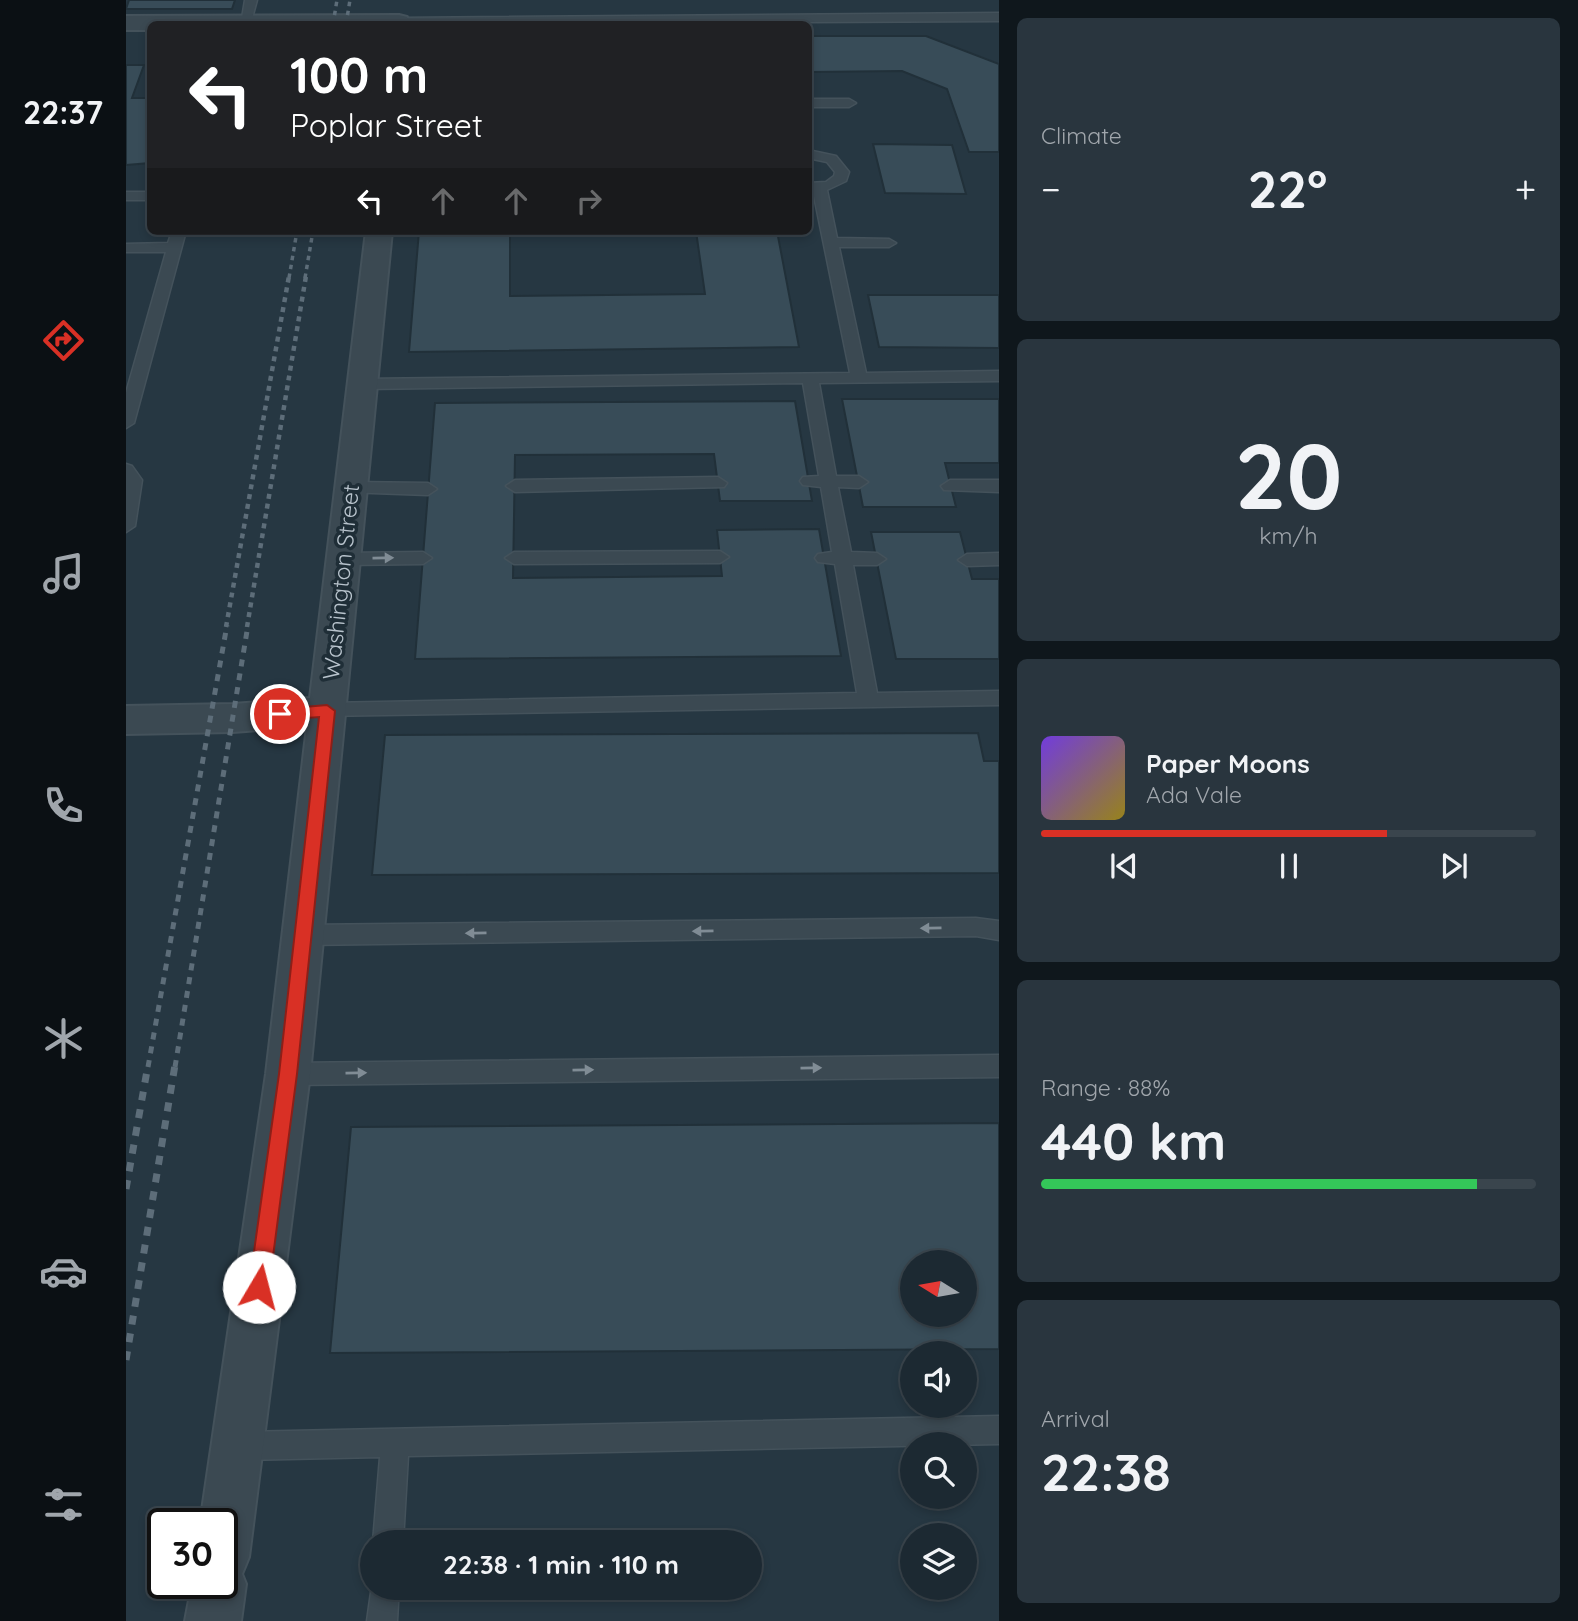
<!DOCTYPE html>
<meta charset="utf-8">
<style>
body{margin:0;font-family:Quicksand,sans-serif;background:#29353e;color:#f1f3f6;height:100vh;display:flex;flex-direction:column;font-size:26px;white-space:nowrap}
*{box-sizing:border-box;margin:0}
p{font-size:23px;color:#a0a6ac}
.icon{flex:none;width:38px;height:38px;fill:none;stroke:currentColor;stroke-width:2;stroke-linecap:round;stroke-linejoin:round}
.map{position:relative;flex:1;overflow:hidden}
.panel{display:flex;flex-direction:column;gap:18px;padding:18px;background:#0f171c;width:579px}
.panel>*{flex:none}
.banner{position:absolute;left:21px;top:21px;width:665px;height:214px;border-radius:10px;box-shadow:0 4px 10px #0003,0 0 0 2px #3a454d;background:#202124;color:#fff;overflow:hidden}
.needle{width:46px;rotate:281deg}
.fabs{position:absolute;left:774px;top:1250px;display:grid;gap:14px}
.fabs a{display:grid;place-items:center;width:77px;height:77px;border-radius:50%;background:#1c2932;box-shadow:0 4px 10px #0003,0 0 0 2px #3a454d;font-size:35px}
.speed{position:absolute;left:21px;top:1508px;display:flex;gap:14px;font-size:35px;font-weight:700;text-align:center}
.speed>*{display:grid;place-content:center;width:91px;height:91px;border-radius:50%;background:#1c2932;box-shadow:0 4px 10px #0003,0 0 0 2px #3a454d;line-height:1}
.speed .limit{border:4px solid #111;border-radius:10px;background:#fff;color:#111}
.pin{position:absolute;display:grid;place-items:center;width:60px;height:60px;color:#fff;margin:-30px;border:4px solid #fff;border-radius:50%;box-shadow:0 2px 7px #0007}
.me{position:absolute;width:77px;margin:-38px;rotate:8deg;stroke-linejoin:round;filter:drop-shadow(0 0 5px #0008)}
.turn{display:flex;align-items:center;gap:24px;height:147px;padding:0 28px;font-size:32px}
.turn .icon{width:91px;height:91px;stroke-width:2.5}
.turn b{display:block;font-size:49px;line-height:60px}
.lanes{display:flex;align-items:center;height:66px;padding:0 28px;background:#0003;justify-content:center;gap:35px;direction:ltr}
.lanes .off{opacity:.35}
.big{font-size:52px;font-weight:700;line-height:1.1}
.panel .card{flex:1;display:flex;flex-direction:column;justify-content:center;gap:10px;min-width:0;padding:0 24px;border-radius:10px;background:#29353e}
.panel .dial{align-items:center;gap:0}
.dial b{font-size:91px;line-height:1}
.song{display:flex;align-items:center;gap:21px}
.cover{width:84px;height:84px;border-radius:10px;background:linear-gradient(135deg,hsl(260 70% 55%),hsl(50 70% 35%))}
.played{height:7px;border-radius:4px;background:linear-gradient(90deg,#d93025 70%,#3a454d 70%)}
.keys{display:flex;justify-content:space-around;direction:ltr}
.heat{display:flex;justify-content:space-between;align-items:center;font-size:38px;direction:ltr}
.charge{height:10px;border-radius:5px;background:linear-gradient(90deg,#34c759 88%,#3a454d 0)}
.trip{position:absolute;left:234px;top:1530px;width:402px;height:70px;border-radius:35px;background:#1c2932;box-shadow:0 4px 10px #0003,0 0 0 2px #3a454d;font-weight:700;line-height:70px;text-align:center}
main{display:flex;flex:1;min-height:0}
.dock{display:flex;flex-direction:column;width:126px;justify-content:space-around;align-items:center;background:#0b1014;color:#a0a6ac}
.dock .icon{width:49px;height:49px}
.dock .on{color:#d93025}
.dock b{font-size:32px;color:#f1f3f6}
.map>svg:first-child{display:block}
</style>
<main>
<nav class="dock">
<b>22:37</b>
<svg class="icon on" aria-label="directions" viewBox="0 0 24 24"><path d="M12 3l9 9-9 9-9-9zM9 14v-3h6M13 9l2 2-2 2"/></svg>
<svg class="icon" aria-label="music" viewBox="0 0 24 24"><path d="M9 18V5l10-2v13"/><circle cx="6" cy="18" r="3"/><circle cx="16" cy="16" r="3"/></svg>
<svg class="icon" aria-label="phone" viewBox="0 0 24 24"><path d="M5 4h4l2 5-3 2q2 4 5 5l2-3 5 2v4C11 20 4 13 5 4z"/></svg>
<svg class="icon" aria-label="climate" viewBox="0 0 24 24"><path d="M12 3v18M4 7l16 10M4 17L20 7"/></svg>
<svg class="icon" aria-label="car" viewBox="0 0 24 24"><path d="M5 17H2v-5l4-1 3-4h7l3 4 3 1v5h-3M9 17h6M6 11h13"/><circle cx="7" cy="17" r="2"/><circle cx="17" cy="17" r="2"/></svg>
<svg class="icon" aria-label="filters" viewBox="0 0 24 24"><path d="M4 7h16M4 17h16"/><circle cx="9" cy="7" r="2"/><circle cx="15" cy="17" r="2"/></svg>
</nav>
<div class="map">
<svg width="873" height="1621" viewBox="0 0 873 1621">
<rect width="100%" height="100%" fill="#263742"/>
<!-- building -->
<g fill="#384c58" stroke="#213039" stroke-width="2" fill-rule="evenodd">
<polygon points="3,0 109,0 106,9 0,9"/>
<polygon points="682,36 800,36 873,64 873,152 843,152 821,89 776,71 683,72"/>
<polygon points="0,65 18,65 6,98 24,98 24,163 0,165"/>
<polygon points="747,144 826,145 840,194 759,193"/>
<polygon points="293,231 384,231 384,296 579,294 570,231 651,231 673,347 283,352"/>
<polygon points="742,295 873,295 873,348 753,347"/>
<polygon points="716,399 873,399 873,463 819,463 830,507 737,507"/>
<polygon points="669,401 686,501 594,501 588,454 389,455 387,578 596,576 591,530 693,529 715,656 289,659 309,403"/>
<polygon points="745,532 834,532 846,579 873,579 873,659 770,659"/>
<polygon points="852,733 858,761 873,761 873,873 246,875 259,735"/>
<path d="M 873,1123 L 873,1349 L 204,1353 L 225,1127 ZM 786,1262 L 838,1262 L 838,1314 L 786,1314 Z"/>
</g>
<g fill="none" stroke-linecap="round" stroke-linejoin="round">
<defs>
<g id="lane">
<polygon points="119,0 131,0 125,22 115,24"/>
<polygon points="873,13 873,21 269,24 267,22 273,18"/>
<polygon points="682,99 723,99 730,103 723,107 682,107"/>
<polygon points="682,150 710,156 723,172 720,181 701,190 711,238 763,239 770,243 763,247 713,247 740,373 873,371 873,381 693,383 710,476 733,476 742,482 733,488 712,487 725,552 751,553 760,559 751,565 727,565 751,693 873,691 873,705 194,716 191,711 194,706 201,703 731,693 709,564 692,562 689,558 692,554 706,552 695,487 677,485 674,481 677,477 693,476 677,383 237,389 229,384 237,379 724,373 687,191 682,191 682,183 700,182 708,176 709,172 701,162 682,158"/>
<rect x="0" y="192" width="24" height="8"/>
<polygon points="46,231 60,231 8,423 0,428 0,393 40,252 0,252 0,244 42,243"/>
<polygon points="0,464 6,466 16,480 9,526 0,532"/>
<polygon points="592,477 601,483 598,487 389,492 380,486 389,480"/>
<polygon points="824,480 873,480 873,492 818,490 815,486"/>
<polygon points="225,482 302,483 311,489 302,495 219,492 216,488"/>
<polygon points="594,551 603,557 594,563 388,564 379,558 388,552"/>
<polygon points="297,552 306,558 297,564 218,565 209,559 218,553"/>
<polygon points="873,553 873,565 841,566 832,560 841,554"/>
<polygon points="850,918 873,921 873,940 850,936 176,945 168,942 165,935 168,928 176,925"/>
<polygon points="873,1055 873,1077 162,1085 154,1082 150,1074 154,1066 162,1063"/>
<polygon points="873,1416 873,1444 282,1456 277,1542 247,1542 254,1457 112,1460 102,1456 98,1446 102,1436 112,1432"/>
<polygon points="247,1578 247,1587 273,1587 271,1621 241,1621"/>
</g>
<g id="street">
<polygon points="273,15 281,17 282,24 24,24 24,30 0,30 0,16"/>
<polygon points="240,231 266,231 184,1074 123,1557 116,1574 120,1584 115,1621 59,1621 66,1584 96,1584 96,1524 74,1524 140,1074 181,726 107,732 0,734 0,706 107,704 184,698"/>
</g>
</defs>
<!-- lane casing -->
<use href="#lane" stroke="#44525b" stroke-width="3"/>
<!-- street casing -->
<use href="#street" stroke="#44525b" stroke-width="4"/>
<!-- lane -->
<use href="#lane" fill="#3b4952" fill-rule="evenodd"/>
<!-- street -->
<use href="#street" fill="#3b4952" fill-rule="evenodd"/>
<!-- rail-far3 -->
<g stroke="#5d6d79" stroke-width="3.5" stroke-dasharray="4.5 4.5" stroke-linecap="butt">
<polyline points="207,24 211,0"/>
<polyline points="220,24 224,0"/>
<polyline points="163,278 171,231"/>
<polyline points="179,278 187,231"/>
</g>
<!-- rail-far2 -->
<g stroke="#5d6d79" stroke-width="4.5" stroke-dasharray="5 5" stroke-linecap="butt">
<polyline points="100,627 163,276"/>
<polyline points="121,627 180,276"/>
</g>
<!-- rail-far1 -->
<g stroke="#5d6d79" stroke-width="5" stroke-dasharray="7 7" stroke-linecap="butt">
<polyline points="22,1067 101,625"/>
<polyline points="49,1067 122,625"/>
</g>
<!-- rail -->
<g stroke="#5d6d79" stroke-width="7" stroke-dasharray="9 9" stroke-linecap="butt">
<polyline points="0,1189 22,1065"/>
<polyline points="0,1360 49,1065"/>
</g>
</g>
<!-- one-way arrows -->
<defs><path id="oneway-solid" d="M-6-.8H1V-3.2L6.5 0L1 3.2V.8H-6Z" transform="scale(1.75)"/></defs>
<g fill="#808c95">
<use href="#oneway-solid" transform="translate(257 558) rotate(-1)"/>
<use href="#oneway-solid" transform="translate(805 928) rotate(179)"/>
<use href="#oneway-solid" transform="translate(577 931) rotate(179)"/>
<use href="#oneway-solid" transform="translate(350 933) rotate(179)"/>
<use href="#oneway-solid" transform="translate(685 1068) rotate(-1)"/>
<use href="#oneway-solid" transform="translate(457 1070) rotate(-1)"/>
<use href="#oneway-solid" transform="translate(230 1073) rotate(-1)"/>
</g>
<!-- route -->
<polygon fill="#d93025" stroke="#8d1f18" stroke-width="2" points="201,705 209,711 171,1074 143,1287 140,1294 133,1297 126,1294 123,1287 153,1074 193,717 154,720 147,714 154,709"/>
<g text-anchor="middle" stroke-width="7" stroke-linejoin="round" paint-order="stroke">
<!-- street labels -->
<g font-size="23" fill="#b8c3cc" stroke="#1f2e37">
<text transform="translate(215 582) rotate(-84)" y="8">Washington Street</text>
</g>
</g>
</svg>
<div class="fabs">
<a><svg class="needle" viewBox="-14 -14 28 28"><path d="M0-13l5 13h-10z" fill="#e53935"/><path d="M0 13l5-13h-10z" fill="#a0a6ac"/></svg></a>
<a><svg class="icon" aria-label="sound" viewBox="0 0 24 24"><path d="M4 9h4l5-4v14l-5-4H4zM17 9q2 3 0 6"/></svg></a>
<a><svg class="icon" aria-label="search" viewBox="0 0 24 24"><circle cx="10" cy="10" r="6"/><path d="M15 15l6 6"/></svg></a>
<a><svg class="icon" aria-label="layers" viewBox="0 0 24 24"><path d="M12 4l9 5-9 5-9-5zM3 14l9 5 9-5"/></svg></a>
</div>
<div class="speed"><div class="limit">30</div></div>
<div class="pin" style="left:154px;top:714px;background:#d93025"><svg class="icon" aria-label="arrive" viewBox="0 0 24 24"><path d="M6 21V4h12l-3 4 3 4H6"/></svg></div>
<svg class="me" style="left:133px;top:1287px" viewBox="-20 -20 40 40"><circle r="19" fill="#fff"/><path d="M0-13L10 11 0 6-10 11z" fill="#d93025"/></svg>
<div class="trip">22:38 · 1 min · 110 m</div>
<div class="banner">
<div class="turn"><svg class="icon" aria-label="left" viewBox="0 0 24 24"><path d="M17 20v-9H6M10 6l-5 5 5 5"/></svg><div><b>100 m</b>Poplar Street</div></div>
<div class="lanes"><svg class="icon" aria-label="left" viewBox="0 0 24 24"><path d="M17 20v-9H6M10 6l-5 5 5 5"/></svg><svg class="icon off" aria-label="ahead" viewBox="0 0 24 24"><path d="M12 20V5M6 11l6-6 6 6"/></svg><svg class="icon off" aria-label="ahead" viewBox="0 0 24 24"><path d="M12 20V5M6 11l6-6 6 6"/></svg><svg class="icon off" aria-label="right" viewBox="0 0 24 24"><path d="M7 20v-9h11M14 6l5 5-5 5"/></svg></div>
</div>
</div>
<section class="panel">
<div class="card"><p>Climate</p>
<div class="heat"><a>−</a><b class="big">22°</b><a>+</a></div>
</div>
<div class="card dial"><b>20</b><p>km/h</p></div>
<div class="card">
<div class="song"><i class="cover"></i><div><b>Paper Moons</b><p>Ada Vale</p></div></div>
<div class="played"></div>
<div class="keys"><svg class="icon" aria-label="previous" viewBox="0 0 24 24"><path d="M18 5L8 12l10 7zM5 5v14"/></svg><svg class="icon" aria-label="pause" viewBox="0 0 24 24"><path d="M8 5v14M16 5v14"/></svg><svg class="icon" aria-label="next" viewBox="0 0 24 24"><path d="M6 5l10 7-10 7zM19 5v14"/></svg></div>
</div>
<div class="card"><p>Range · 88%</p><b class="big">440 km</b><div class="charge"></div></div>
<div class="card"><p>Arrival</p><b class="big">22:38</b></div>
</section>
</main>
